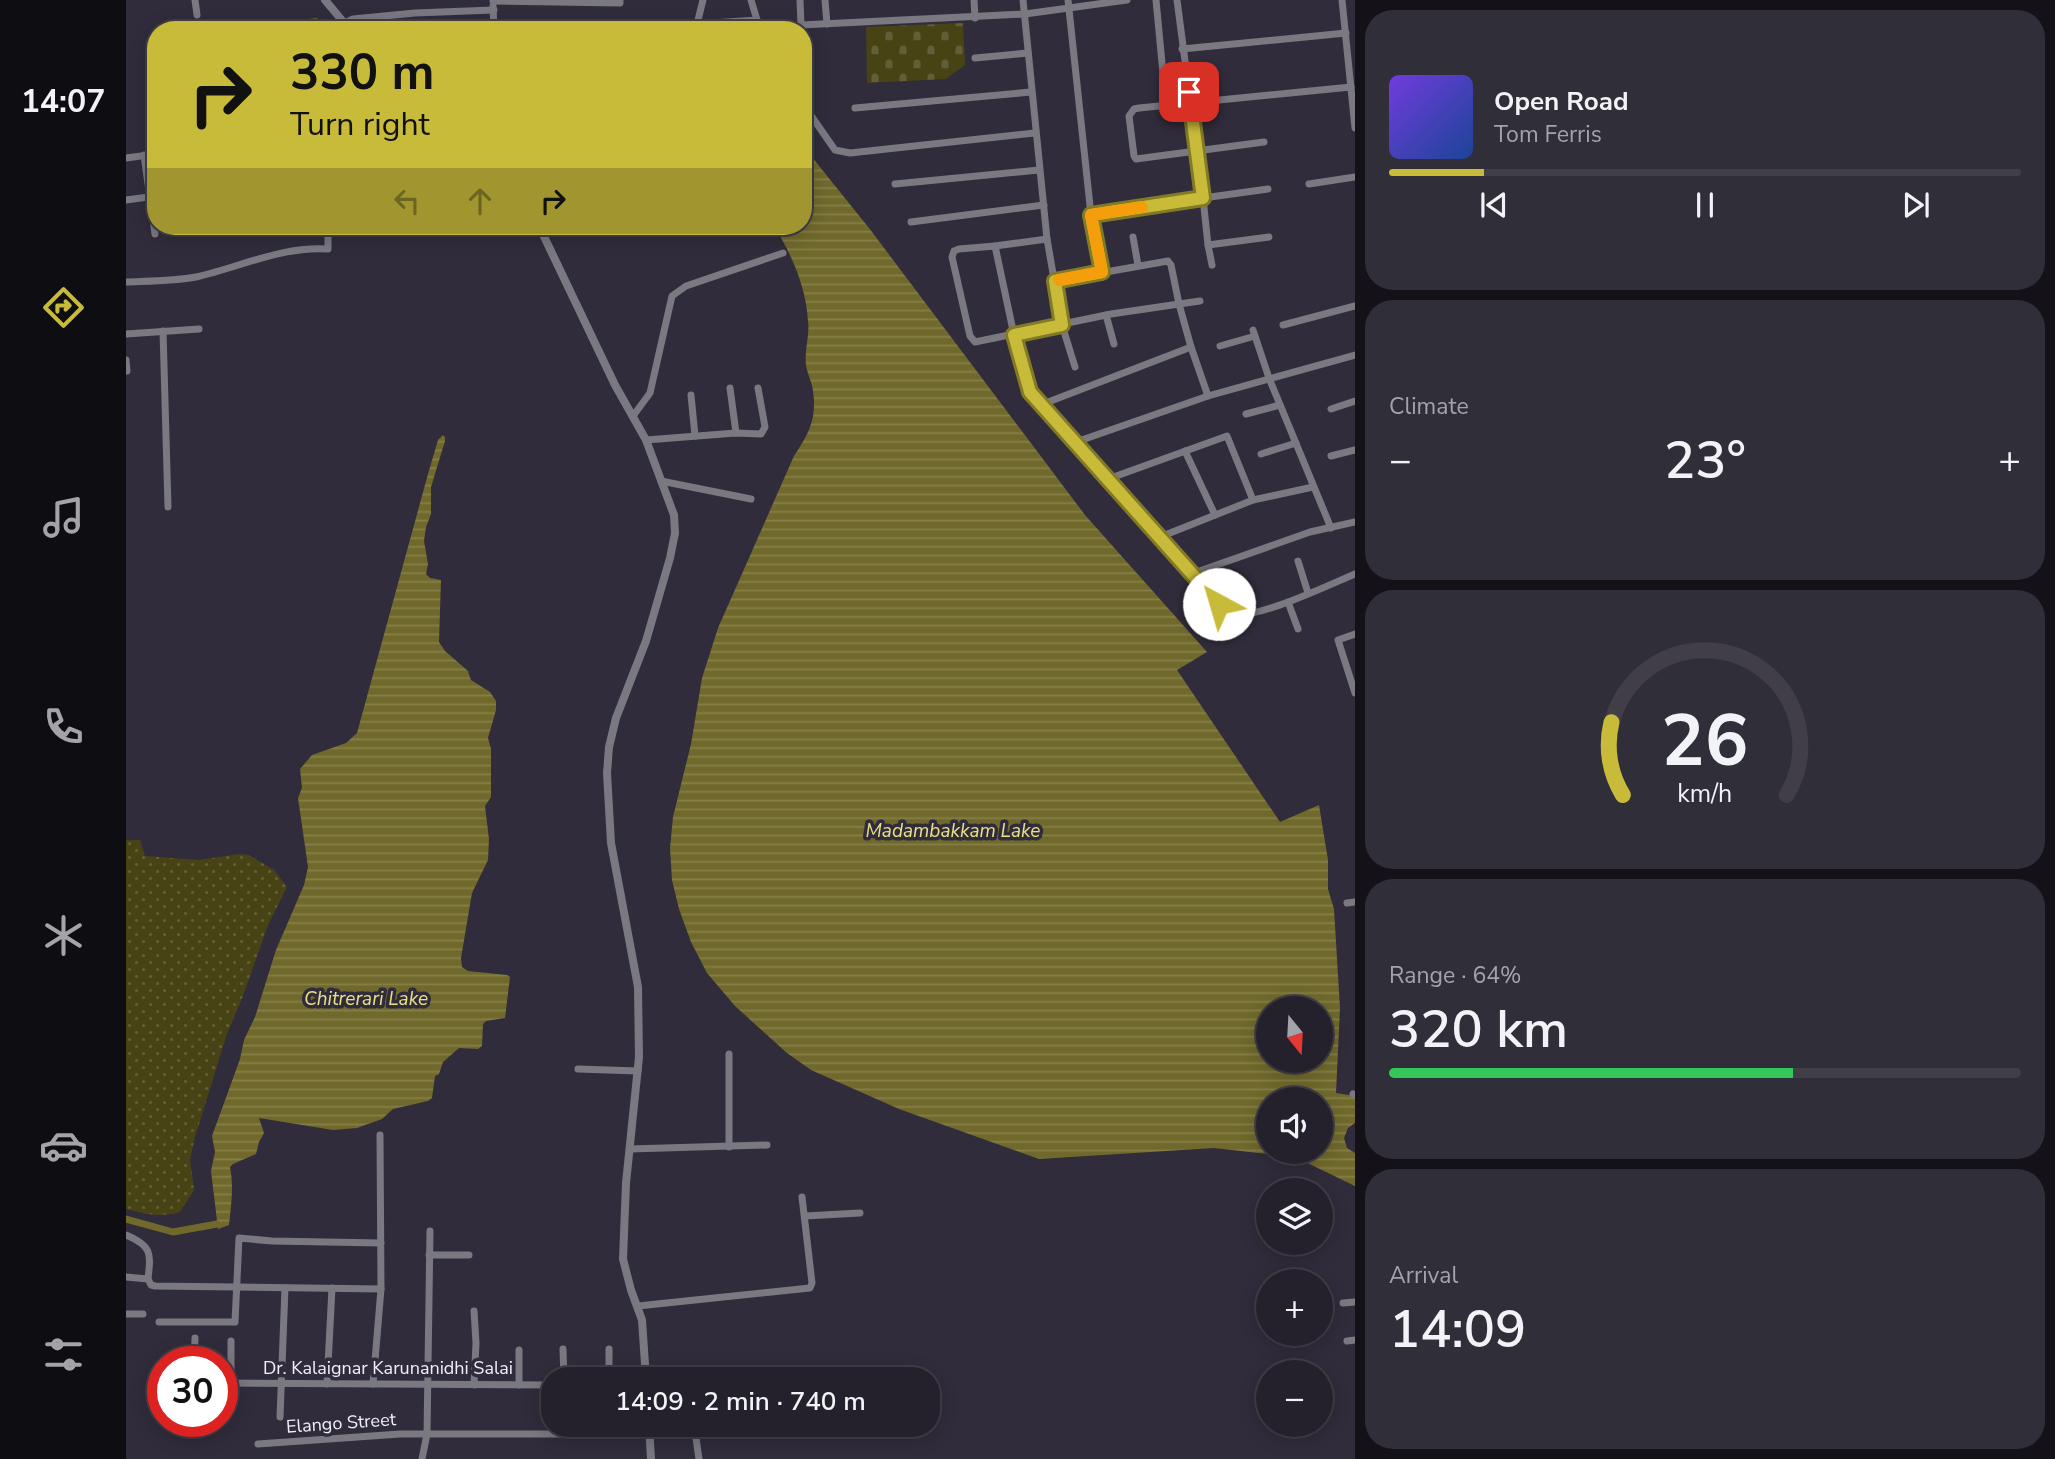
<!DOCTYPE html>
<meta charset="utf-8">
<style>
body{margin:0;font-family:"Nunito Sans",sans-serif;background:#302e38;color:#f1f3f6;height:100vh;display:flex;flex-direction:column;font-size:26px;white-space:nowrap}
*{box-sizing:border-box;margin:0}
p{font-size:23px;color:#a3a3a9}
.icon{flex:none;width:38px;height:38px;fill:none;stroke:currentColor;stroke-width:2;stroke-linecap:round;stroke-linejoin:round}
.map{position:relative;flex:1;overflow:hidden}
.details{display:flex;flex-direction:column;gap:10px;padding:10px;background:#141218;width:700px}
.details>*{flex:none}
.guide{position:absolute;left:21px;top:21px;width:665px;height:214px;border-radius:28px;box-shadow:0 4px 18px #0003,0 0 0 2px #413e48;background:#c9bb3a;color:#111;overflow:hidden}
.needle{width:46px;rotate:162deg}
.tools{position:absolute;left:1130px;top:996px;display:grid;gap:14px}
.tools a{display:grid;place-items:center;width:77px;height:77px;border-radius:50%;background:#24212c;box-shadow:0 4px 18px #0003,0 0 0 2px #413e48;font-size:35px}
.speed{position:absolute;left:21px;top:1346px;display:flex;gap:14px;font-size:35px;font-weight:700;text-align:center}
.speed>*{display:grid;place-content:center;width:91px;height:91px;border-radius:50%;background:#24212c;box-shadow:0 4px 18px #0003,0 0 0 2px #413e48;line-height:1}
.speed .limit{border:10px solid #d22;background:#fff;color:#111}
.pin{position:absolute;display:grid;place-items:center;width:60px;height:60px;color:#fff;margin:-30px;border-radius:14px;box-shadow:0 4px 10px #0006}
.me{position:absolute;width:77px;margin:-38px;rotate:321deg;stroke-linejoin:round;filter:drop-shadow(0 0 5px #0008)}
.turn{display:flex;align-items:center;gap:24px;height:147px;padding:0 28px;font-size:32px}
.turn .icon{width:91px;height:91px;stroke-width:2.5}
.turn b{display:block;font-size:49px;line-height:60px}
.lanes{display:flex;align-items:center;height:66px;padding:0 28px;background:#0003;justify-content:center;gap:35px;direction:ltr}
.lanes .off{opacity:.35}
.big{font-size:52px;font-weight:600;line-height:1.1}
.details .card{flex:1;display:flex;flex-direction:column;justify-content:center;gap:10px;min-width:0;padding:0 24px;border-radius:28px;background:#302e38}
.details .dial{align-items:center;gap:0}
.dial svg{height:182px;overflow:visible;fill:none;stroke:#413e48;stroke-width:7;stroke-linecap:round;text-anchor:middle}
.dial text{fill:#f1f3f6;stroke:none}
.song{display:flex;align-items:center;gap:21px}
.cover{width:84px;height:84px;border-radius:10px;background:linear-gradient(135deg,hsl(260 70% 55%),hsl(220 70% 35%))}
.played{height:7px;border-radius:4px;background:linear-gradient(90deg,#c9bb3a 15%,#413e48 15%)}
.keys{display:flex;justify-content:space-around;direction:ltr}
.heat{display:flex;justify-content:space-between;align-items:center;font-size:38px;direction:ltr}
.charge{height:10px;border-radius:5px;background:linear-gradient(90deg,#34c759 64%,#413e48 0)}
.trip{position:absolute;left:415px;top:1367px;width:399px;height:70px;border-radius:28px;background:#24212c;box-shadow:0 4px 18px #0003,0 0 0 2px #413e48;font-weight:600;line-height:70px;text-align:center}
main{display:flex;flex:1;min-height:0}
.menu{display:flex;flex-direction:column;width:126px;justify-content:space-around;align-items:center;background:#0e0d12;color:#a3a3a9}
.menu .icon{width:49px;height:49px}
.menu .selected{color:#c9bb3a}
.menu b{font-size:32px;color:#f1f3f6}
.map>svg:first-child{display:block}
</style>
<main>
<nav class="menu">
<b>14:07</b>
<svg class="icon selected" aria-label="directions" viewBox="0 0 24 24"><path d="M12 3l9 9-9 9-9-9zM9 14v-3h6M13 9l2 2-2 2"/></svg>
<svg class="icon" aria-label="music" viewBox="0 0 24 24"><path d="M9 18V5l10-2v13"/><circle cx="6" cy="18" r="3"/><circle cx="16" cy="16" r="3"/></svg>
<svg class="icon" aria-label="phone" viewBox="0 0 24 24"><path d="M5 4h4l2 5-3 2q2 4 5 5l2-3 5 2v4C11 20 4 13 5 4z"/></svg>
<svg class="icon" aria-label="climate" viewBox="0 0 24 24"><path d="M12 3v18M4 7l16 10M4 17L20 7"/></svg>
<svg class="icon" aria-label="car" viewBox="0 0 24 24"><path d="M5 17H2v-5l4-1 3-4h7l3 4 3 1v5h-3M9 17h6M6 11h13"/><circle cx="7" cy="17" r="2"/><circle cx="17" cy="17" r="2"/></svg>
<svg class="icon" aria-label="filters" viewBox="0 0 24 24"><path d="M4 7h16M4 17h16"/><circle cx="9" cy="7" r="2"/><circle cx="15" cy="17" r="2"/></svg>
</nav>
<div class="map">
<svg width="1229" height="1459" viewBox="0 0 1229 1459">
<defs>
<pattern id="cemetery-stones" width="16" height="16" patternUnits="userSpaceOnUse" patternTransform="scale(1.75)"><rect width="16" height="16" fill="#484314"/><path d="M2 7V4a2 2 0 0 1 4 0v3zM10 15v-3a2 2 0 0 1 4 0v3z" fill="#635e37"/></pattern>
<pattern id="park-dots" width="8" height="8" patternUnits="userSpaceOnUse" patternTransform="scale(1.75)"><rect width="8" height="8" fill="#484314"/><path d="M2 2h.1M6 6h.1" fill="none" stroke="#635e37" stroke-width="1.8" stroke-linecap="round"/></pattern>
<pattern id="water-rules" width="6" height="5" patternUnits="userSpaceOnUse" patternTransform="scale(1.75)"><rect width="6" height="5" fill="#70692b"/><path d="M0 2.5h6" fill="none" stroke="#857f4a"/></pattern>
</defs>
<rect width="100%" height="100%" fill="#302c3b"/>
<!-- cemetery -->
<polygon fill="url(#cemetery-stones)" points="837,23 839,65 820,79 741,83 740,27"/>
<!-- park -->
<path fill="url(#park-dots)" d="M 0,840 L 14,840 L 19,856 L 73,860 L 113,854 L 123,855 L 148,870 L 161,887 L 142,925 L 117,996 L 101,1034 L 69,1137 L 64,1160 L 68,1190 L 54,1212 C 34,1218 20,1214 0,1209 Z"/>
<!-- water -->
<g fill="url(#water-rules)" fill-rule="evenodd">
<polygon points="191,18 195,23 196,30 91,30"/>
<path d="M 677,146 L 743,228 L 959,515 L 1081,652 L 1051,670 L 1154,822 L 1193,805 L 1202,860 L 1202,889 L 1208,909 L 1214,1008 L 1210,1093 L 1229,1096 L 1229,1123 L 1222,1128 L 1218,1138 L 1221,1148 L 1229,1153 L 1229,1186 L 1169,1157 L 1088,1148 L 913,1159 L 773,1109 L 685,1070 L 661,1053 L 609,1006 L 581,973 L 565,942 L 553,909 L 546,880 L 544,848 L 547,817 L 565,744 L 576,678 L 592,628 L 668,456 C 683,433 691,419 687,391 C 686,382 681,373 680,365 C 678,351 684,336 682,321 C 680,287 666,255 648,226 L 677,226 ZM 1143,1008 L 1195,1008 L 1195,1060 L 1143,1060 ZM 1143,1099 L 1195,1099 L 1195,1152 L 1143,1152 Z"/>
<path d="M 317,435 L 319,437 L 319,441 L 305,487 L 305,514 L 300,527 L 298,541 L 302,564 L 300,574 L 304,578 L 315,580 L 313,642 L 319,651 L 342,671 L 345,680 L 364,692 L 370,701 L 370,710 L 362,738 L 365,749 L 365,797 L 359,806 L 363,839 L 362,860 L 346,893 L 335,958 L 336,967 L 342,971 L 381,975 L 384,977 L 379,1018 L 360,1021 L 357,1024 L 356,1046 L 352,1049 L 333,1048 L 317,1062 L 313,1074 L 309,1076 L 306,1098 L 302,1101 L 267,1109 L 256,1119 L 231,1128 L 207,1130 L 133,1118 L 138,1133 L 133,1142 L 130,1154 L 107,1164 L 104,1167 C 108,1187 105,1206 103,1225 L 92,1229 L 85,1171 L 89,1152 L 86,1136 L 114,1059 L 118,1040 L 129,1017 L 150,950 L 178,885 L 182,867 L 172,798 L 176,788 L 174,769 L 186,755 L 220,743 L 231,733 L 302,474 L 312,440 Z"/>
</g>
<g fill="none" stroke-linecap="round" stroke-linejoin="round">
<!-- canal -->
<polyline stroke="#70692b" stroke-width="7" points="0,1219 47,1232 91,1224"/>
<!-- minor -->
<g stroke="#7a7880" stroke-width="7">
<polyline points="69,0 71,15"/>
<polyline points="625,0 634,30"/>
<polyline points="699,0 701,24"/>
<polyline points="848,0 849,18"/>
<polyline points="897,0 921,239 936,325 949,367"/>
<polyline points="942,0 965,215 1077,198 1082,245 1143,237"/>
<polyline points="1030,0 1038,84"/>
<polyline points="1051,0 1077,198 1142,189"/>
<polyline points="1216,0 1229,128"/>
<polyline points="367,1 494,3 494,0"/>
<polyline points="367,6 368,30"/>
<polyline points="219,23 227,19 289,13 368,10"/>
<polyline points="571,24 577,0"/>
<polyline points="675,25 899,14 1001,0"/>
<polyline points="510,28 631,20"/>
<polyline points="661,30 675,25 674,0"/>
<polyline points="1056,49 1220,33"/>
<polyline points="849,58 902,53"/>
<polyline points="677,104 709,150 724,153 909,133"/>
<polyline points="729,108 905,92"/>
<polyline points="1138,142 1010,159 1008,156 1003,116 1008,109 1013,108 1225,87"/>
<polyline points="18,155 29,234"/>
<polyline points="0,158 30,154"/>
<polyline points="769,184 913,170"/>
<polyline points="1183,184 1229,177"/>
<polyline points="0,200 30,196"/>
<polyline points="965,215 976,272"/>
<polyline points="785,222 918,205"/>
<polyline points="1007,237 1012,265"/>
<polyline points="921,239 869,246 888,335 904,392 1068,573 1184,532 1229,522"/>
<polyline points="1082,245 1086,265"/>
<polyline points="869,246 833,249 828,251 826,257 844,336 849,342 985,314 1053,304 1065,347 917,404"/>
<polyline points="929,281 1042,261 1045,265 1053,304 1074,301"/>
<path d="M 0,282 C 23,281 48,281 70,277 C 115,267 155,246 202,249 L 202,226"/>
<polyline points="980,315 988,344"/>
<polyline points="1157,325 1229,306"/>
<polyline points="1127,330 1143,378 1205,528"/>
<polyline points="37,331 42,507"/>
<polyline points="0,334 73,329"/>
<polyline points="1094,346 1129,336"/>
<polyline points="1065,347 1082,396"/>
<polyline points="0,360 1,371"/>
<polyline points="604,388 610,433"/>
<polyline points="565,395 569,436"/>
<polyline points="1205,409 1229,401"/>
<polyline points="1120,414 1154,405"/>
<polyline points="507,416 524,393 546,296 560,286 657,253"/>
<polyline points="520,440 610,433 635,434 639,427 632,388"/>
<polyline points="950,442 1082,396 1229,355"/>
<polyline points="1059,451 1089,515"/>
<polyline points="1135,454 1170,443"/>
<polyline points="1205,456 1229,450"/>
<polyline points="982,479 1101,436 1127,500"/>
<polyline points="535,481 625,499"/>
<polyline points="1034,537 1127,500 1187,487"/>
<polyline points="1172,561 1182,593"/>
<path d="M 1068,573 C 1079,586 1090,605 1105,613 C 1124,623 1207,583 1229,574"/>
<polyline points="1162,602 1172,629"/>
<polyline points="1229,634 1212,640 1229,693"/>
<polyline points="1221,903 1229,902"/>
<polyline points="452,1069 512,1071"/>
<polyline points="1227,1094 1229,1095"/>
<polyline points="603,1147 603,1054"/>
<polyline points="504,1149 641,1145"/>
<polyline points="679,1216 734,1213"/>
<path d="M 0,1235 C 26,1246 25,1253 22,1279"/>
<polyline points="303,1255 343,1255"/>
<polyline points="0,1277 22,1279 25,1285 29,1286 255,1289 254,1135"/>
<polyline points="1217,1303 1229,1302"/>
<polyline points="512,1306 684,1288 686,1283 676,1197"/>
<polyline points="0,1314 17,1314"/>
<polyline points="33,1322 109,1322 113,1238 146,1241 255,1243"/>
<polyline points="1221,1341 1229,1340"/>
<polyline points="437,1349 438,1379"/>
<polyline points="393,1350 393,1385"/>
<polyline points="68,1362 69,1338"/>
<polyline points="483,1379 483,1349"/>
<polyline points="35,1382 37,1382"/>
<polyline points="96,1383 427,1385"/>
<polyline points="105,1383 105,1341"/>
<polyline points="201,1384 206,1288"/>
<polyline points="247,1384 255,1289"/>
<polyline points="348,1385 350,1343 348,1311"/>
<polyline points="154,1417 159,1288"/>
<polyline points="568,1424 573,1459"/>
<polyline points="132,1444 274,1434 523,1434"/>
<polyline points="296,1459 301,1434 304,1231"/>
</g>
<!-- tertiary -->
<g stroke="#7a7880" stroke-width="8">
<polyline points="199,0 224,30"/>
<polyline points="413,226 489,385 520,440 548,515 549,533 544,558 520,641 490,718 483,747 481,773 485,843 512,987 513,1057 500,1183 497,1259 505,1290 516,1320 520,1379"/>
<polyline points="523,1424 525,1459"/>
</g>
</g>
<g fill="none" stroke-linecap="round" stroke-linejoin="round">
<defs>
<polyline id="route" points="1063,92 1077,198 965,215 976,272 929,281 936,325 888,335 904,392 1093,604"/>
</defs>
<!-- route casing -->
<use href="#route" stroke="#837a26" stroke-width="18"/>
<!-- route -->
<use href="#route" stroke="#c9bb3a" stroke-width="12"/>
<!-- slow -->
<polyline stroke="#f59e0b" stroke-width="12" points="933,280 976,272 965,215 1016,207"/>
</g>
<g text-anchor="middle" stroke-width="7" stroke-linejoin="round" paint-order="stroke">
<!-- street labels -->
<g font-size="18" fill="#f0eef8" stroke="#302c3b">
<text x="262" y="1374">Dr. Kalaignar Karunanidhi Salai</text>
<text transform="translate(215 1423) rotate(-4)" y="6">Elango Street</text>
</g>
<!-- water labels -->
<g font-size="19" font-style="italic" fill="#eae086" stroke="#302c3b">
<text x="827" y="837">Madambakkam Lake</text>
<text x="240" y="1005">Chitrerari Lake</text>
</g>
</g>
</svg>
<div class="tools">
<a><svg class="needle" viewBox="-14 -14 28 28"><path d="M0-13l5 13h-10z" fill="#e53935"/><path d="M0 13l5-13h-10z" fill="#a3a3a9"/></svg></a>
<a><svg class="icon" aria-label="sound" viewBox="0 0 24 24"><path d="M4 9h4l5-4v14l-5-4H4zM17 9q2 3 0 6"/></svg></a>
<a><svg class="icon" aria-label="layers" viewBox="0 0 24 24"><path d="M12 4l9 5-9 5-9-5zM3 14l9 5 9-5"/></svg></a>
<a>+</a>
<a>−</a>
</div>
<div class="speed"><div class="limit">30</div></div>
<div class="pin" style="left:1063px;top:92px;background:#d93025"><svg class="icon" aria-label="arrive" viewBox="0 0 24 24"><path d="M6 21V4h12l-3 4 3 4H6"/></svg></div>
<svg class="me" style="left:1093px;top:604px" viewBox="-20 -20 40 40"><circle r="19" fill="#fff"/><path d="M0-13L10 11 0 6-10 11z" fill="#c9bb3a"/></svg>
<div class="trip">14:09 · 2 min · 740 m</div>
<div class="guide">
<div class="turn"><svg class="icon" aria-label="right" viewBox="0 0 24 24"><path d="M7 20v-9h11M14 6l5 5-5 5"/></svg><div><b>330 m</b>Turn right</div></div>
<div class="lanes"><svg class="icon off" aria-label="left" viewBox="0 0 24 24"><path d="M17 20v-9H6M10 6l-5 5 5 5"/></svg><svg class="icon off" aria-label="ahead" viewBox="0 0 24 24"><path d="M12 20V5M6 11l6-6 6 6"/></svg><svg class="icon" aria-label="right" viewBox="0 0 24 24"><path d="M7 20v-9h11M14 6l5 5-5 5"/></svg></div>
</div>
</div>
<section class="details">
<div class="card">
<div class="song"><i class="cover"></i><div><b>Open Road</b><p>Tom Ferris</p></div></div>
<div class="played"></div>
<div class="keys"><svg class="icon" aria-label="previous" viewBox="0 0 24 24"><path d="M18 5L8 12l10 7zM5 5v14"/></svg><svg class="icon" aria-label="pause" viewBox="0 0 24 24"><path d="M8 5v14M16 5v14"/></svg><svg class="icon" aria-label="next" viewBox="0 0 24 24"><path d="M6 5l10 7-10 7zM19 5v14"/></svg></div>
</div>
<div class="card"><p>Climate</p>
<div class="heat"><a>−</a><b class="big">23°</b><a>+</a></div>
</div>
<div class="card dial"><svg viewBox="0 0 100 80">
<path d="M14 69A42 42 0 1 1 86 69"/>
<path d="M14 69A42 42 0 0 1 9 37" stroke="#c9bb3a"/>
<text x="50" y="56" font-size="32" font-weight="700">26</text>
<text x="50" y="72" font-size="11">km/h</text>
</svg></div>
<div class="card"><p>Range · 64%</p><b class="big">320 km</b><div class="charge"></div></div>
<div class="card"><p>Arrival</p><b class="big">14:09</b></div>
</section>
</main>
